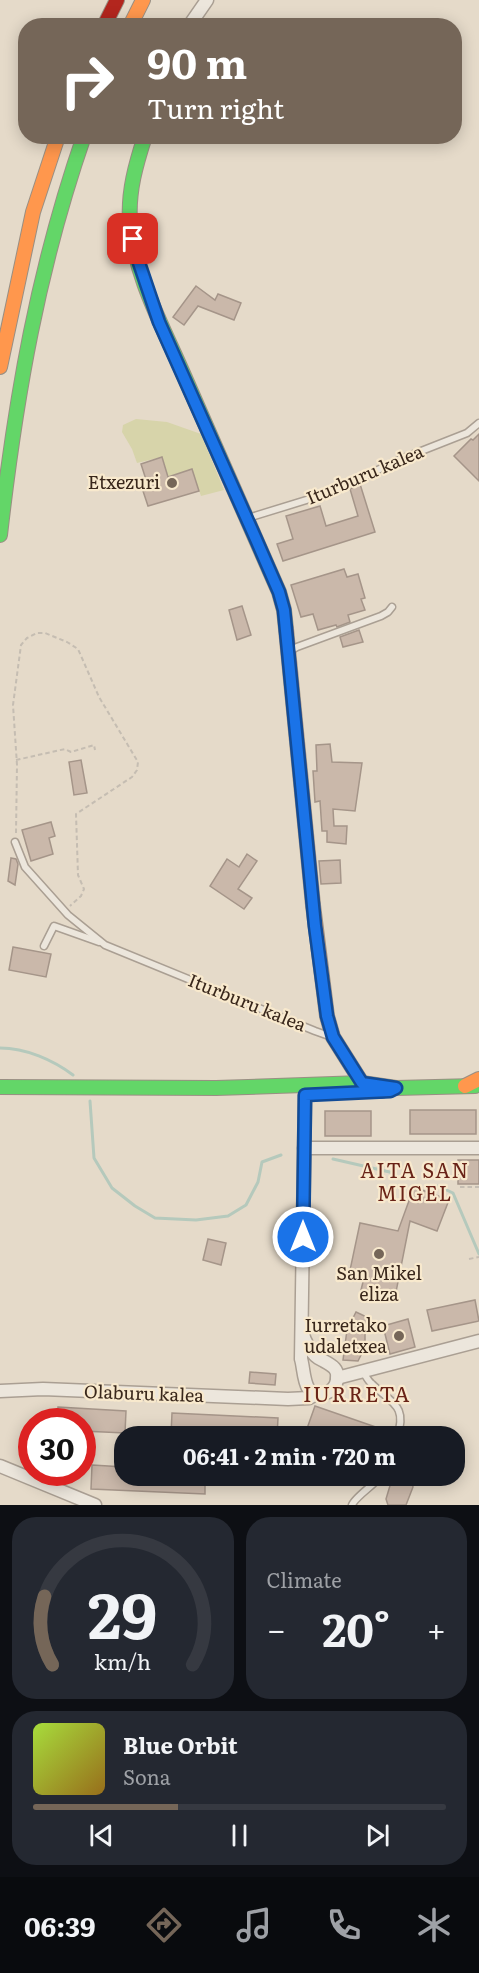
<!DOCTYPE html>
<meta charset="utf-8">
<style>
body{margin:0;font-family:Literata,serif;background:#242831;color:#f1f3f6;height:100vh;display:flex;flex-direction:column;font-size:22px;white-space:nowrap}
*{box-sizing:border-box;margin:0}
p{font-size:20px;color:#9ea1a6}
.icon{flex:none;width:33px;height:33px;fill:none;stroke:currentColor;stroke-width:2;stroke-linecap:round;stroke-linejoin:round}
.map{position:relative;height:1505px;overflow:hidden}
.side{display:flex;flex-direction:column;gap:12px;padding:12px;background:#0d0f14;flex:1}
.side>*{flex:none}
.hud{position:absolute;left:18px;top:18px;width:444px;height:126px;border-radius:24px;box-shadow:0 3px 15px #0003;background:#756658;color:#fff;overflow:hidden}
.speed{position:absolute;left:18px;top:1408px;display:flex;gap:12px;font-size:30px;font-weight:700;text-align:center}
.speed>*{display:grid;place-content:center;width:78px;height:78px;border-radius:50%;background:#171b24;box-shadow:0 3px 15px #0003;line-height:1}
.speed .limit{border:9px solid #d22;background:#fff;color:#111}
.pin{position:absolute;display:grid;place-items:center;width:51px;height:51px;color:#fff;margin:-26px;border-radius:12px;box-shadow:0 3px 9px #0006}
.me{position:absolute;width:66px;margin:-33px;rotate:0deg;stroke-linejoin:round;filter:drop-shadow(0 0 4px #0008)}
.turn{display:flex;align-items:center;gap:21px;height:126px;padding:0 30px;font-size:27px}
.turn .icon{width:78px;height:78px;stroke-width:2.5}
.turn b{display:block;font-size:42px;line-height:51px}
.big{font-size:45px;font-weight:700;line-height:1.1}
.side .widget{flex:1;display:flex;flex-direction:column;justify-content:center;gap:9px;min-width:0;padding:0 21px;border-radius:24px;background:#242831}
.side .dial{align-items:center;gap:0}
.dial svg{height:156px;overflow:visible;fill:none;stroke:#363941;stroke-width:7;stroke-linecap:round;text-anchor:middle}
.dial text{fill:#f1f3f6;stroke:none}
.song{display:flex;align-items:center;gap:18px}
.cover{width:72px;height:72px;border-radius:9px;background:linear-gradient(135deg,hsl(80 70% 55%),hsl(40 70% 35%))}
.played{height:6px;border-radius:3px;background:linear-gradient(90deg,#756658 35%,#363941 35%)}
.keys{display:flex;justify-content:space-around;direction:ltr}
.heat{display:flex;justify-content:space-between;align-items:center;font-size:33px;direction:ltr}
.side .tiles{flex:1;display:grid;gap:12px;grid-template-columns:1fr 1fr}
.widget:last-child{grid-column:span 2}
.trip{position:absolute;left:114px;top:1426px;width:351px;height:60px;border-radius:24px;background:#171b24;box-shadow:0 3px 15px #0003;font-weight:700;line-height:60px;text-align:center}
.dock{display:flex;height:96px;justify-content:space-around;align-items:center;background:#090b0e;color:#9ea1a6}
.dock .icon{width:42px;height:42px}
.dock .selected{color:#756658}
.dock b{font-size:27px;color:#f1f3f6}
.map>svg:first-child{display:block}
</style>
<div class="map">
<svg width="479" height="1505" viewBox="0 0 479 1505">
<rect width="100%" height="100%" fill="#e5dac9"/>
<!-- green -->
<polygon fill="#d7d4aa" points="136,419 167,422 201,434 224,490 201,496 192,470 168,477 162,457 137,463 132,449 122,432 123,425"/>
<g fill="none" stroke-linecap="round" stroke-linejoin="round">
<!-- stream -->
<g stroke="#b5c9bc" stroke-width="3">
<path d="M 0,1048 C 26,1048 53,1060 73,1075"/>
<polyline points="90,1101 94,1158 112,1188 135,1206 155,1218 196,1220 228,1216 246,1205 258,1182 262,1162 281,1155"/>
<polyline points="333,1159 394,1173"/>
<polyline points="438,1186 453,1193 479,1254"/>
</g>
</g>
<!-- building -->
<g fill="#cab8aa" stroke="#a59589" stroke-width="1.5">
<polygon points="196,286 215,300 218,294 241,303 234,320 198,306 184,325 173,317"/>
<polygon points="479,434 479,481 454,456 471,439 473,440"/>
<polygon points="162,457 168,477 192,469 199,491 148,506 143,491 149,489 141,464"/>
<polygon points="360,484 375,532 283,561 277,544 293,539 286,516 320,506 326,526 358,516 350,489"/>
<polygon points="344,569 347,577 358,574 365,598 361,599 365,610 348,615 350,622 337,627 336,625 318,630 313,614 301,617 291,585"/>
<polygon points="242,606 251,635 237,640 229,610"/>
<polygon points="359,630 363,642 343,647 340,637"/>
<polygon points="330,744 332,762 362,763 355,811 333,809 334,826 347,826 346,844 327,842 327,831 322,831 320,801 315,802 313,771 317,771 316,745"/>
<polygon points="81,760 87,793 74,795 69,762"/>
<polygon points="51,822 55,836 49,838 53,854 31,861 22,830"/>
<polygon points="247,854 257,861 238,889 252,898 244,909 210,886 227,859 239,867"/>
<polygon points="11,858 16,859 18,864 15,885 8,881"/>
<polygon points="340,860 341,883 321,884 319,861"/>
<polygon points="13,947 51,954 46,977 9,970"/>
<rect x="410" y="1110" width="66" height="24"/>
<rect x="325" y="1111" width="46" height="25"/>
<rect x="458" y="1160" width="21" height="24"/>
<polygon points="414,1187 449,1200 437,1231 410,1221 396,1292 374,1288 372,1297 360,1294 364,1278 349,1275 360,1223 398,1231"/>
<polygon points="208,1239 226,1243 221,1265 203,1260"/>
<polygon points="475,1300 479,1321 432,1331 427,1310"/>
<polygon points="356,1312 371,1319 365,1330 365,1347 358,1361 343,1360 347,1330"/>
<polygon points="408,1319 415,1347 390,1354 383,1326"/>
<polygon points="250,1372 276,1374 275,1385 249,1383"/>
<polygon points="315,1406 393,1433 392,1437 304,1437"/>
<polygon points="58,1407 126,1411 125,1433 82,1431 82,1422 57,1422"/>
<polygon points="172,1413 278,1418 277,1437 171,1435"/>
<polygon points="92,1465 124,1467 124,1476 205,1476 205,1494 91,1489"/>
<polygon points="396,1476 411,1476 413,1487 406,1505 388,1505 386,1499 392,1479"/>
</g>
<g fill="none" stroke-linecap="round" stroke-linejoin="round">
<defs>
<g id="lane">
<polyline points="248,518 329,493 401,459 467,433 479,423"/>
<polyline points="292,650 297,647 381,616 388,612 392,607"/>
<polyline points="15,842 25,867 68,915 105,945 315,1031 329,1036"/>
<polyline points="44,946 54,926 99,942"/>
<path d="M 363,1372 C 366,1376 368,1381 372,1384 C 391,1403 408,1405 397,1437"/>
<path d="M 352,1505 C 355,1497 374,1485 381,1476"/>
</g>
<g id="street">
<polyline points="189,26 207,0"/>
<polyline points="304,1148 479,1148"/>
<path d="M 302,1330 C 304,1341 311,1355 322,1360 C 331,1365 339,1368 337,1380 C 336,1386 332,1391 326,1393 C 302,1401 305,1371 301,1359 L 305,1095"/>
<polyline points="337,1378 479,1341"/>
<polyline points="0,1391 43,1389 288,1399 309,1398 316,1394"/>
<polyline points="0,1466 95,1505"/>
</g>
<g id="fast">
<path d="M 145,136 C 136,164 128,191 130,221 C 134,274 161,323 182,371 C 214,445 247,518 279,592 L 284,610 L 286,629"/>
<path d="M 0,535 C 16,395 38,269 84,136"/>
<polyline points="0,1087 216,1088 362,1083 396,1088 475,1086"/>
</g>
<g id="slow">
<polyline points="130,26 143,0"/>
<polyline points="0,367 33,212 58,136"/>
<polyline points="313,905 327,1016 333,1037 362,1083 382,1091"/>
<polyline points="465,1086 479,1079"/>
</g>
<g id="jam">
<polyline points="104,26 117,0"/>
<polyline points="286,629 313,905"/>
</g>
</defs>
<!-- lane casing -->
<use href="#lane" stroke="#aa9f93" stroke-width="9"/>
<!-- street casing -->
<use href="#street" stroke="#aa9f93" stroke-width="15"/>
<!-- fast casing -->
<use href="#fast" stroke="#998f83" stroke-width="16"/>
<!-- slow casing -->
<use href="#slow" stroke="#998f83" stroke-width="16"/>
<!-- jam casing -->
<use href="#jam" stroke="#998f83" stroke-width="16"/>
<!-- path -->
<g stroke="#c5bdb2" stroke-width="2" stroke-dasharray="4.5 3" stroke-linecap="butt">
<polyline points="16,760 65,749 71,752 94,745 95,750"/>
<polyline points="16,833 17,765 13,705 21,645 27,638 37,633 45,633 67,642 78,649 99,697 138,762 137,770 132,777 76,814 78,875 84,889 81,896 70,906"/>
<polyline points="460,1187 479,1187"/>
<polyline points="469,1259 479,1257"/>
</g>
<!-- lane -->
<use href="#lane" stroke="#ece6dc" stroke-width="6"/>
<!-- street -->
<use href="#street" stroke="#ece6dc" stroke-width="12"/>
<!-- fast -->
<use href="#fast" stroke="#63d668" stroke-width="14"/>
<!-- slow -->
<use href="#slow" stroke="#ff974d" stroke-width="14"/>
<!-- jam -->
<use href="#jam" stroke="#b3261e" stroke-width="14"/>
</g>
<g fill="none" stroke-linecap="round" stroke-linejoin="round">
<defs>
<polyline id="route" points="133,239 136,254 159,322 255,537 279,592 284,610 315,926 327,1016 333,1037 362,1083 396,1088 390,1091 305,1095 303,1237"/>
</defs>
<!-- route casing -->
<use href="#route" stroke="#114b97" stroke-width="15"/>
<!-- route -->
<use href="#route" stroke="#1a73e8" stroke-width="10"/>
</g>
<!-- markers -->
<g fill="#756658" stroke="#f8e9cd" stroke-width="2">
<circle cx="172" cy="483" r="6"/>
<circle cx="379" cy="1254" r="6"/>
<circle cx="399" cy="1336" r="6"/>
</g>
<g text-anchor="middle" stroke-width="4.5" stroke-linejoin="round" paint-order="stroke">
<!-- street labels -->
<g font-size="18" fill="#39271b" stroke="#f8e9cd">
<text transform="translate(365 475) rotate(-23)" y="6">Iturburu kalea</text>
<text transform="translate(247 1003) rotate(22)" y="6">Iturburu kalea</text>
<text transform="translate(144 1394) rotate(2)" y="6">Olaburu kalea</text>
</g>
<!-- poi labels -->
<g font-size="18" fill="#39271b" stroke="#f8e9cd" text-anchor="end">
<text x="160" y="489">Etxezuri</text>
<text x="379" y="1280" text-anchor="middle">San Mikel<tspan x="379" dy="21">eliza</tspan></text>
<text x="387" y="1332">Iurretako<tspan x="387" dy="21">udaletxea</tspan></text>
</g>
<!-- neighbourhood labels -->
<g font-size="20" letter-spacing="1.5" fill="#692317" stroke="#f8e9cd">
<text x="415" y="1178">AITA SAN<tspan x="415" dy="23">MIGEL</tspan></text>
</g>
<!-- quarter labels -->
<g font-size="21" letter-spacing="1.5" fill="#692317" stroke="#f8e9cd">
<text x="357" y="1402">IURRETA</text>
</g>
</g>
</svg>
<div class="speed"><div class="limit">30</div></div>
<div class="pin" style="left:133px;top:239px;background:#d93025"><svg class="icon" aria-label="arrive" viewBox="0 0 24 24"><path d="M6 21V4h12l-3 4 3 4H6"/></svg></div>
<svg class="me" style="left:303px;top:1237px" viewBox="-20 -20 40 40"><circle r="17" fill="#1a73e8" stroke="#fff" stroke-width="3"/><path d="M0-11L8 9 0 5-8 9z" fill="#fff"/></svg>
<div class="trip">06:41 · 2 min · 720 m</div>
<div class="hud">
<div class="turn"><svg class="icon" aria-label="right" viewBox="0 0 24 24"><path d="M7 20v-9h11M14 6l5 5-5 5"/></svg><div><b>90 m</b>Turn right</div></div>
</div>
</div>
<section class="side">
<div class="tiles">
<div class="widget dial"><svg viewBox="0 0 100 80">
<path d="M14 69A42 42 0 1 1 86 69"/>
<path d="M14 69A42 42 0 0 1 10 34" stroke="#756658"/>
<text x="50" y="56" font-size="32" font-weight="700">29</text>
<text x="50" y="72" font-size="11">km/h</text>
</svg></div>
<div class="widget"><p>Climate</p>
<div class="heat"><a>−</a><b class="big">20°</b><a>+</a></div>
</div>
<div class="widget">
<div class="song"><i class="cover"></i><div><b>Blue Orbit</b><p>Sona</p></div></div>
<div class="played"></div>
<div class="keys"><svg class="icon" aria-label="previous" viewBox="0 0 24 24"><path d="M18 5L8 12l10 7zM5 5v14"/></svg><svg class="icon" aria-label="pause" viewBox="0 0 24 24"><path d="M8 5v14M16 5v14"/></svg><svg class="icon" aria-label="next" viewBox="0 0 24 24"><path d="M6 5l10 7-10 7zM19 5v14"/></svg></div>
</div>
</div>
</section>
<nav class="dock">
<b>06:39</b>
<svg class="icon selected" aria-label="directions" viewBox="0 0 24 24"><path d="M12 3l9 9-9 9-9-9zM9 14v-3h6M13 9l2 2-2 2"/></svg>
<svg class="icon" aria-label="music" viewBox="0 0 24 24"><path d="M9 18V5l10-2v13"/><circle cx="6" cy="18" r="3"/><circle cx="16" cy="16" r="3"/></svg>
<svg class="icon" aria-label="phone" viewBox="0 0 24 24"><path d="M5 4h4l2 5-3 2q2 4 5 5l2-3 5 2v4C11 20 4 13 5 4z"/></svg>
<svg class="icon" aria-label="climate" viewBox="0 0 24 24"><path d="M12 3v18M4 7l16 10M4 17L20 7"/></svg>
</nav>
